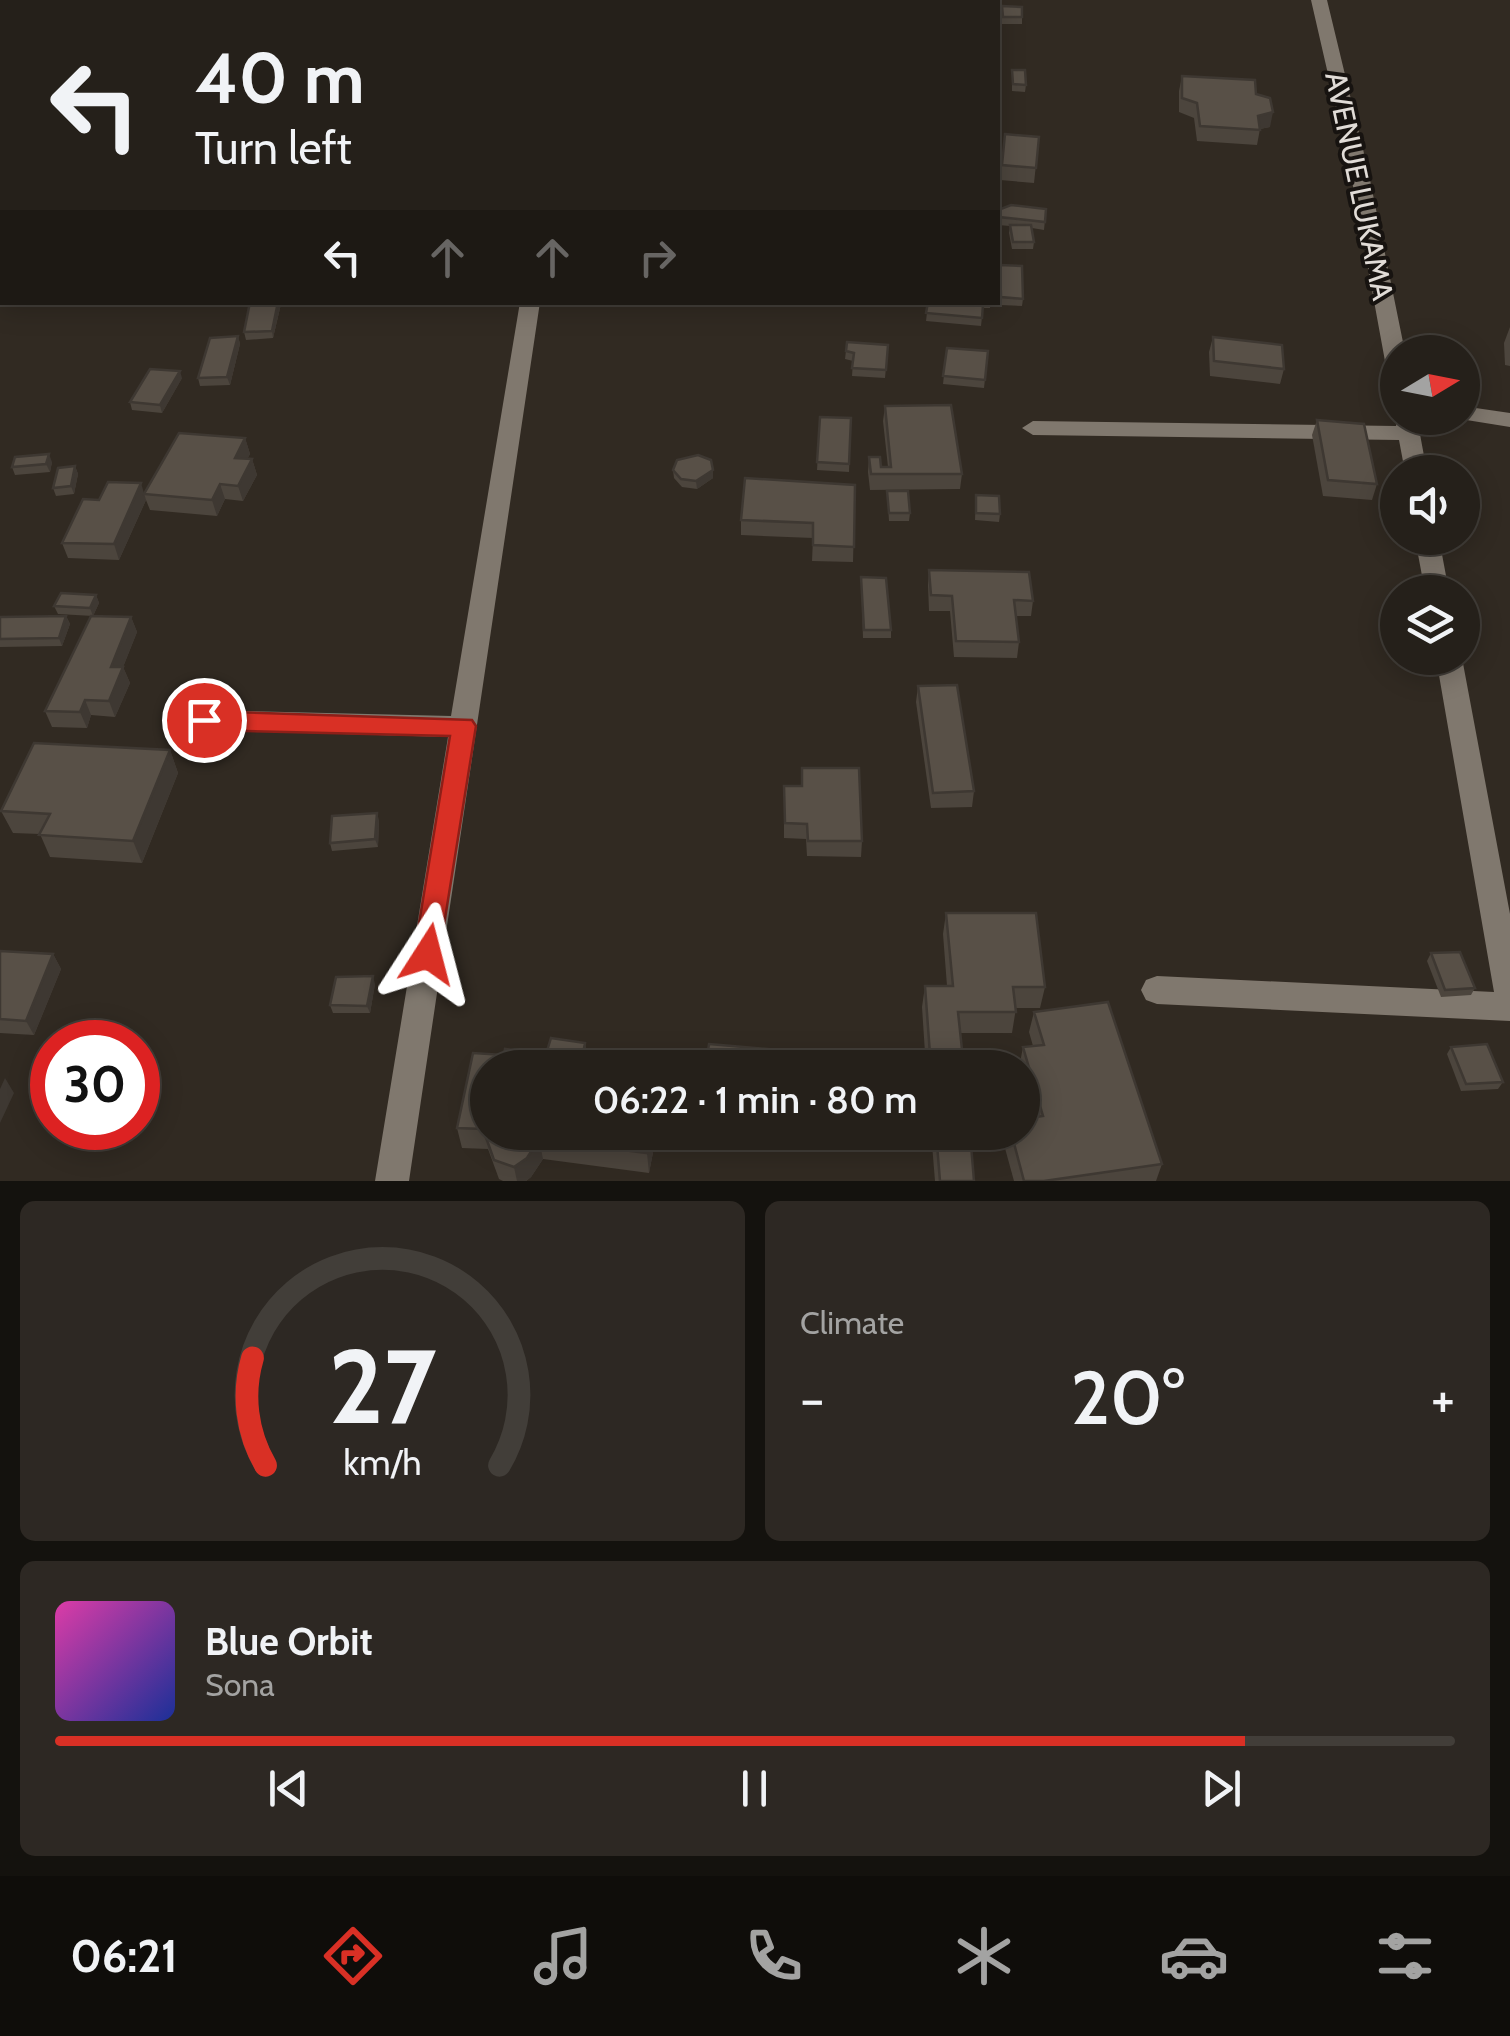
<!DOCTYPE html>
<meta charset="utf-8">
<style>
body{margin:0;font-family:Cabin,sans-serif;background:#2d2823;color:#f1f3f6;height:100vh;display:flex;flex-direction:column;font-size:38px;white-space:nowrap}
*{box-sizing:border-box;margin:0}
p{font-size:32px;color:#a3a3a2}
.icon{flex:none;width:55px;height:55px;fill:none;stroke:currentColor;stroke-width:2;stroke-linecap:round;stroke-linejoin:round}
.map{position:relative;height:1181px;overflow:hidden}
.drawer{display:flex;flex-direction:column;gap:20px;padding:20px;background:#14120e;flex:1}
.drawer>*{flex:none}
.banner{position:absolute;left:0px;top:0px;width:1000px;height:305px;box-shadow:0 5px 25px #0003,0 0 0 2px #423e39;background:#25201a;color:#f1f3f6;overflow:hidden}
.needle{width:65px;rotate:80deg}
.buttons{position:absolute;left:1380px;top:335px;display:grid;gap:20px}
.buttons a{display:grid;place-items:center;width:100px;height:100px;border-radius:50%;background:#25201a;box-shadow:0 5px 25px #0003,0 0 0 2px #423e39;font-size:50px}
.speed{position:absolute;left:30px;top:1020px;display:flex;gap:20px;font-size:50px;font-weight:700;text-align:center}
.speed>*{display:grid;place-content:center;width:130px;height:130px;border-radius:50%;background:#25201a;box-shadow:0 5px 25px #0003,0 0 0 2px #423e39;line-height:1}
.speed .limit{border:15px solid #d22;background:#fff;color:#111}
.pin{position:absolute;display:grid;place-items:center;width:85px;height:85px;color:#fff;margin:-42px;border:5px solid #fff;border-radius:50%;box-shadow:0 2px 10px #0007}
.me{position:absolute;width:110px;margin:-55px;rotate:9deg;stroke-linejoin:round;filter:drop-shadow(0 0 8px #0008)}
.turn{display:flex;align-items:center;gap:35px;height:210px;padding:0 30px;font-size:45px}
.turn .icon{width:130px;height:130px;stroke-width:2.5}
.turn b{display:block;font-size:70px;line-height:85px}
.lanes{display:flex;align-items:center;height:95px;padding:0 30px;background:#0003;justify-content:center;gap:50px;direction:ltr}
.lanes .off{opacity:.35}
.big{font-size:75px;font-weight:600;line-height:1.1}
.drawer .widget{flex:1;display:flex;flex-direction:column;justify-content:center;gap:15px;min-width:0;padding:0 35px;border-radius:15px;background:#2d2823}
.drawer .dial{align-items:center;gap:0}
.dial svg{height:260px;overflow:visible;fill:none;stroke:#423e39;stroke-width:7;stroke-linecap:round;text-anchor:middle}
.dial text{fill:#f1f3f6;stroke:none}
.song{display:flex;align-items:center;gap:30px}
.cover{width:120px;height:120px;border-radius:15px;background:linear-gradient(135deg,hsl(320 70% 55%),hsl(230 70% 35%))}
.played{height:10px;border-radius:5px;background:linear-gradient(90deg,#d93025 85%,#423e39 85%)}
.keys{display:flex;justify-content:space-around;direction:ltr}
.heat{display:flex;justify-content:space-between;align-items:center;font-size:55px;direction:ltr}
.drawer .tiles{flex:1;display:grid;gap:20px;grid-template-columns:1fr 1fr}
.widget:last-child{grid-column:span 2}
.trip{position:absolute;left:470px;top:1050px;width:570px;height:100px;border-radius:50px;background:#25201a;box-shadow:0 5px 25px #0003,0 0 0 2px #423e39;font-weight:600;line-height:100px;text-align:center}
.tab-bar{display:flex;height:160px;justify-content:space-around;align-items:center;background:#0f0d0a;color:#a3a3a2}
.tab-bar .icon{width:70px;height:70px}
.tab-bar .current{color:#d93025}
.tab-bar b{font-size:45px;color:#f1f3f6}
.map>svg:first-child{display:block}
</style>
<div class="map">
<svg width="1510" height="1181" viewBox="0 0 1510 1181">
<rect width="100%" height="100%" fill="#312a22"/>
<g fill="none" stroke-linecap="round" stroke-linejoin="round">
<!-- street -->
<g fill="#80786e" fill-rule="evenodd">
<polygon points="628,0 673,0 674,2 627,2"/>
<polygon points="1311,0 1327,0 1368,170 1405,352 1398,352 1398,379 1387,372 1350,170"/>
<polygon points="2,14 2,27 0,28 0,15"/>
<polygon points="520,302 540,302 409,1181 375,1181 448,737 203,730 193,727 190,720 193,713 203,710 451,716"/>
<polygon points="1462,406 1510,413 1510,427 1454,418 1462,418"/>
<polygon points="1398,414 1398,418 1417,418 1427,472 1405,472 1399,440 1033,435 1022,428 1033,421 1396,426"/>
<polygon points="1415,538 1439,538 1449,592 1425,592"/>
<polygon points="1436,658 1462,658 1510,914 1510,1021 1157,1004 1146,1000 1141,990 1146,980 1157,976 1494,992"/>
</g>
</g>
<!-- wall -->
<g fill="#4c453d">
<polygon points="973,0 1002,0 1001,9 998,9 998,2 974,2"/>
<polygon points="1002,6 1022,17 1022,24 1002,24"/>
<polygon points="1012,70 1026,85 1025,92 1012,91"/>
<polygon points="1182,76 1256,94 1270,127 1260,129 1257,145 1197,141 1194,118 1179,112 1179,91"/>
<polygon points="1005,134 1039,137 1034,183 1000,180"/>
<polygon points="1046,209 1044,230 1032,228 1034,242 1033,249 1012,249 1009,233 1010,226 998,225 998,210"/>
<polygon points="1000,265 1023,299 1022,306 1000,305"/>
<polygon points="916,302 990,302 990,308 983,308 981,326 926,321 928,304"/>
<polygon points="281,304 273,338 246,340 244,332"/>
<polygon points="1510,327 1510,366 1505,365 1504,343"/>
<polygon points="238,336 240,344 230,385 200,386 198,378"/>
<polygon points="1213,337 1284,369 1280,384 1210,376 1209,352"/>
<polygon points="847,342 888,345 885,378 852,376 853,361 845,359"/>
<polygon points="947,348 988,351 984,388 943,384"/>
<polygon points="182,378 162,413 132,410 130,402"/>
<polygon points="885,406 962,474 960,489 870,490 868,472 869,457 881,467 888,467 883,421"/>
<polygon points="820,417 851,418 849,472 817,470"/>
<polygon points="1317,420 1377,484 1372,500 1323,496 1312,435"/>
<polygon points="245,438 250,454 247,459 252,459 257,475 243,501 225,499 217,516 150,510 146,500 119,560 68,558 62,543 99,500 145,493"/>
<polygon points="52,462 50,472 15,475 12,467"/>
<polygon points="75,466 78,474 74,494 56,496 53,488"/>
<polygon points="673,470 713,470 713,478 697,489 682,487 674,478"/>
<polygon points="855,485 853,562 812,561 813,538 741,535 741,520"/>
<polygon points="887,491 910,513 909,521 889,521"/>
<polygon points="976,495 1000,514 999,522 975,520"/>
<polygon points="929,570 1033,601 1031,616 1016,616 1019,642 1017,658 954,657 950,611 929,611 928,585"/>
<polygon points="861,577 891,630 891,638 863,638"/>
<polygon points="96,595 99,603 93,616 58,614 54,606"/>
<polygon points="66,616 70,624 62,646 0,647 0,617"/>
<polygon points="131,617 137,632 123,667 130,683 115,717 91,715 87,728 52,727 45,711"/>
<polygon points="918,686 974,791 972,807 931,808 916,702"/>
<polygon points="170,750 178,773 142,863 50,857 40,834 13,833 1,811"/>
<polygon points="784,786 862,841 861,857 807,856 806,839 784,838"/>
<polygon points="379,820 378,847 332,851 330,843"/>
<polygon points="946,913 1045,987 1040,1008 1016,1008 1012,1033 960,1033 964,1068 926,1068 922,1007 925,986 947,986 943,934"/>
<polygon points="0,951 53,954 61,969 34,1035 0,1033"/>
<polygon points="1431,953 1475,988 1471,995 1441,997 1427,961"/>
<polygon points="375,984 370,1013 333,1013 330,1005"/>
<polygon points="1034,1012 1162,1164 1156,1181 1014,1181 1003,1141 1005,1132 1022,1132 1033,1117 1022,1081 1022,1068 1019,1068 1023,1047 1033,1046 1029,1032"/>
<polygon points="585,1043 588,1060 657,1132 649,1173 543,1159 531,1177 526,1181 503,1181 499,1179 488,1149 462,1148 457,1128 504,1055 546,1054"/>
<polygon points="1451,1047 1503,1082 1498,1089 1461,1091 1447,1054"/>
<polygon points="931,1132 970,1132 974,1181 935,1181"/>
</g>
<!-- shaded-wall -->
<g fill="#3e3832">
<polygon points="1273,112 1270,127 1254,130 1258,116"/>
<rect x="0" y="184" width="2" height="22"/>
<polygon points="278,302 280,302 281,304 273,338 272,331"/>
<polygon points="238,336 240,344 230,385 227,377"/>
<polygon points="180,371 182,378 162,413 160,405"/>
<polygon points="245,438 250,454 240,473 235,458"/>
<polygon points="49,454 52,462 50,472 46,464"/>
<polygon points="252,459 257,475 243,501 238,486"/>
<polygon points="75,466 78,474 74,494 71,486"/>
<polygon points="713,470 713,478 697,489 696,481"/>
<polygon points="141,483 146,500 119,560 114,544"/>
<polygon points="220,484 225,499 217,516 212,500"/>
<polygon points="96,595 99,603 93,616 90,608"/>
<polygon points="66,616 70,624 62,646 59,638"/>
<polygon points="131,617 137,632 123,667 130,683 115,717 109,701 111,667"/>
<polygon points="85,700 91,715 87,728 80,712"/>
<polygon points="170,750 178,773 142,863 133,841"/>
<polygon points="377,813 379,820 378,847 375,839"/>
<polygon points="53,954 61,969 34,1035 26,1021"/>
<polygon points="373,976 375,984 370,1013 367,1006"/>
<polygon points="585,1043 588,1064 582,1059"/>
<polygon points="5,1078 14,1093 0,1123 0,1089"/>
<polygon points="652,1132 657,1132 649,1173 647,1153"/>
<polygon points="539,1139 543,1159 531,1177 526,1181 517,1181 514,1167"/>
</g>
<!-- building -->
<g fill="#585047" stroke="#3e3832" stroke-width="2.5">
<polygon points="67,0 149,0 147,2 66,2"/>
<polygon points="297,0 320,0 320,2 280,2"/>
<rect x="328" y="0" width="27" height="2"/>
<rect x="448" y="0" width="139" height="2"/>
<polygon points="807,0 844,0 844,2 808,2"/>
<polygon points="1002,6 1022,7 1022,17 1003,17"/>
<polygon points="1012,70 1025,70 1026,85 1013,84"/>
<polygon points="1182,76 1255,80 1256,94 1270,98 1273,112 1258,116 1260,130 1200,126 1197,103 1182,98"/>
<polygon points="2,131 2,184 0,184 0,132"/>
<polygon points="1005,134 1039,137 1036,168 1002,165"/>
<polygon points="1011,205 1046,209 1045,222 999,217 998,210"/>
<polygon points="1010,225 1031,225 1034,242 1013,242"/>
<polygon points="1000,265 1022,266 1023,299 1001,297"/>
<polygon points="250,302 278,302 272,331 244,332"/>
<polygon points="928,302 959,302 983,305 982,318 926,313"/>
<polygon points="238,336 227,377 198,378 210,338"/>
<polygon points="1213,337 1282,345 1284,369 1214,361"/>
<polygon points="847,342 888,345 886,370 852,368 854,353 846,351"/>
<polygon points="947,348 988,351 985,380 943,376"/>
<polygon points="150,369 180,371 160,405 130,402"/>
<polygon points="951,405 962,474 871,474 869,457 880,457 881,467 891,467 885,406"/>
<polygon points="820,417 851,418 849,464 817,462"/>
<polygon points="1317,420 1364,424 1377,484 1328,480"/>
<polygon points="179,433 245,438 235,458 252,459 238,486 220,484 212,500 144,494"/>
<polygon points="49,454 46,464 12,467 15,457"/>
<polygon points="698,455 711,460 713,470 696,481 681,479 673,470 677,460"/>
<polygon points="75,466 71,486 53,488 58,468"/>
<polygon points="745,478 855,485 854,547 813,545 813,523 741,520"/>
<polygon points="108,482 141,483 114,544 62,543 83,499 99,500"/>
<polygon points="887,491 908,491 910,513 889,513"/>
<polygon points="976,495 999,496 1000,514 976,513"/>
<polygon points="929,570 1029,572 1033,601 1014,600 1019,642 956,641 952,596 931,595"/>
<polygon points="861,577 886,578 891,630 864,630"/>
<polygon points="61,593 96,595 90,608 54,606"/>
<polygon points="66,616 59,638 0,639 0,617"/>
<polygon points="91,616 131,617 111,667 123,667 109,701 85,700 80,712 45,711"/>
<polygon points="957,685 974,791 933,793 918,686"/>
<polygon points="34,743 170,750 133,841 39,835 50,814 1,811"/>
<polygon points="802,768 859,768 862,841 808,841 807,824 785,823 784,786 802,786"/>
<polygon points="377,813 375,839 330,843 332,816"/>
<polygon points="946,913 1036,913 1045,987 1013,987 1016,1012 958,1012 964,1068 931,1068 925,986 953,986"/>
<polygon points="0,951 53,954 26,1021 0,1019"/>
<polygon points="1460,952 1475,988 1445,990 1431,953"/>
<polygon points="373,976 367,1006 330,1005 336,977"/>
<polygon points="1108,1002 1162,1164 1044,1181 1024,1181 1011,1132 1022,1132 1022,1119 1043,1116 1023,1047 1044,1045 1034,1012"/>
<polygon points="551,1038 585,1043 582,1059 646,1068 488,1068 488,1132 652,1132 647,1153 539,1139 527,1158 514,1167 494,1160 483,1129 457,1128 473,1053 504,1055 505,1049 546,1054"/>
<polygon points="709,1044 836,1055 836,1068 705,1068"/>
<polygon points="1487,1044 1503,1082 1466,1084 1451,1047"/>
<polygon points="936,1132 970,1132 974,1181 940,1181"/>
</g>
<!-- route -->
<polygon fill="#d93025" stroke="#8d1f18" stroke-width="2.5" points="204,711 472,720 476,726 438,962 428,966 418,962 414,954 450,736 204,730 191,720"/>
<g text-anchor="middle" stroke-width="8" stroke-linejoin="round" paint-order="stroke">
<!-- far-street labels -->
<g font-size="30" fill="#e1dcd7" stroke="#171310">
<text transform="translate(1359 186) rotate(78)" y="10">AVENUE LUKAMA</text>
</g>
</g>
</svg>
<div class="buttons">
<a><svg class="needle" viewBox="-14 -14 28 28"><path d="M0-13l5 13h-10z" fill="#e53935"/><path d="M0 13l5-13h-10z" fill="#a3a3a2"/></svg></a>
<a><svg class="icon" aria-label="sound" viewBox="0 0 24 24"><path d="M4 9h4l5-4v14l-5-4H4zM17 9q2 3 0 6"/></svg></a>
<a><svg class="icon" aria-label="layers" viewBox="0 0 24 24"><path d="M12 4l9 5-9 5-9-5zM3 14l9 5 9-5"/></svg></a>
</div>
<div class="speed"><div class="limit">30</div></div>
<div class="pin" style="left:204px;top:720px;background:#d93025"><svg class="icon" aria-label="arrive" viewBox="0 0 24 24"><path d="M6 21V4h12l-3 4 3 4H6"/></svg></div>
<svg class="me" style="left:428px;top:954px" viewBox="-20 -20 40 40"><path d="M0-17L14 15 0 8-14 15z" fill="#d93025" stroke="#fff" stroke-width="4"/></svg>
<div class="trip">06:22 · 1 min · 80 m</div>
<div class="banner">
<div class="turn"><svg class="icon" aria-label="left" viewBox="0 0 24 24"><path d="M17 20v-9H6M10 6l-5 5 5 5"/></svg><div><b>40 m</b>Turn left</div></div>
<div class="lanes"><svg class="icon" aria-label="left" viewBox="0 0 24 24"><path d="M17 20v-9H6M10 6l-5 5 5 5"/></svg><svg class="icon off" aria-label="ahead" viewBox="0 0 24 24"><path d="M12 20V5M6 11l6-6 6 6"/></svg><svg class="icon off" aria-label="ahead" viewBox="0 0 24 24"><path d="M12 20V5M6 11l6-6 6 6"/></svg><svg class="icon off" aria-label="right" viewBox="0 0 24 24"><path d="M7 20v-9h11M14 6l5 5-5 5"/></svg></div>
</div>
</div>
<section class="drawer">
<div class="tiles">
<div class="widget dial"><svg viewBox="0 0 100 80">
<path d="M14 69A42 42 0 1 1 86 69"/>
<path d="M14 69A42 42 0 0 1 10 36" stroke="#d93025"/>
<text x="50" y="56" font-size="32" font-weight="700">27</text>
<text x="50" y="72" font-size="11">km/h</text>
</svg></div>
<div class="widget"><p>Climate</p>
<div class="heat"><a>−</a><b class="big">20°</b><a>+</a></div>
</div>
<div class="widget">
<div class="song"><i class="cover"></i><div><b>Blue Orbit</b><p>Sona</p></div></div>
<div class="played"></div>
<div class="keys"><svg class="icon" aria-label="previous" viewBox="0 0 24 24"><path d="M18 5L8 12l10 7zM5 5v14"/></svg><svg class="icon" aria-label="pause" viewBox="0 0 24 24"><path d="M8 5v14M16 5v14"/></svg><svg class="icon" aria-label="next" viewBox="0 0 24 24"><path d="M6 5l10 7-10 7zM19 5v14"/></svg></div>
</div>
</div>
</section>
<nav class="tab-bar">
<b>06:21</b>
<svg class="icon current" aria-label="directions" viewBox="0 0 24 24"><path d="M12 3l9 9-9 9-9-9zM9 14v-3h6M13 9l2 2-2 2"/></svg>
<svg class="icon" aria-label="music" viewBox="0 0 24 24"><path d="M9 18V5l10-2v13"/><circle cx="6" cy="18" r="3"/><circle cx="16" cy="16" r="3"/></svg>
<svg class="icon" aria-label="phone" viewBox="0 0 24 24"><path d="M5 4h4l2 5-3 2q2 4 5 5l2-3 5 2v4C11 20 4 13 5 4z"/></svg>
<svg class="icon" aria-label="climate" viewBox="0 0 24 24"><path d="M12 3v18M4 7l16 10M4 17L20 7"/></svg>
<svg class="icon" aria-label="car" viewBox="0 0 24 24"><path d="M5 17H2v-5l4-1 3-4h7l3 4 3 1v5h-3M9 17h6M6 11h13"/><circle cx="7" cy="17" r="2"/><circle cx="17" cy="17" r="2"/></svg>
<svg class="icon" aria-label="filters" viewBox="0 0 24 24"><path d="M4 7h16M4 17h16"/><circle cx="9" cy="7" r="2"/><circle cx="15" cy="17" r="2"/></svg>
</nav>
